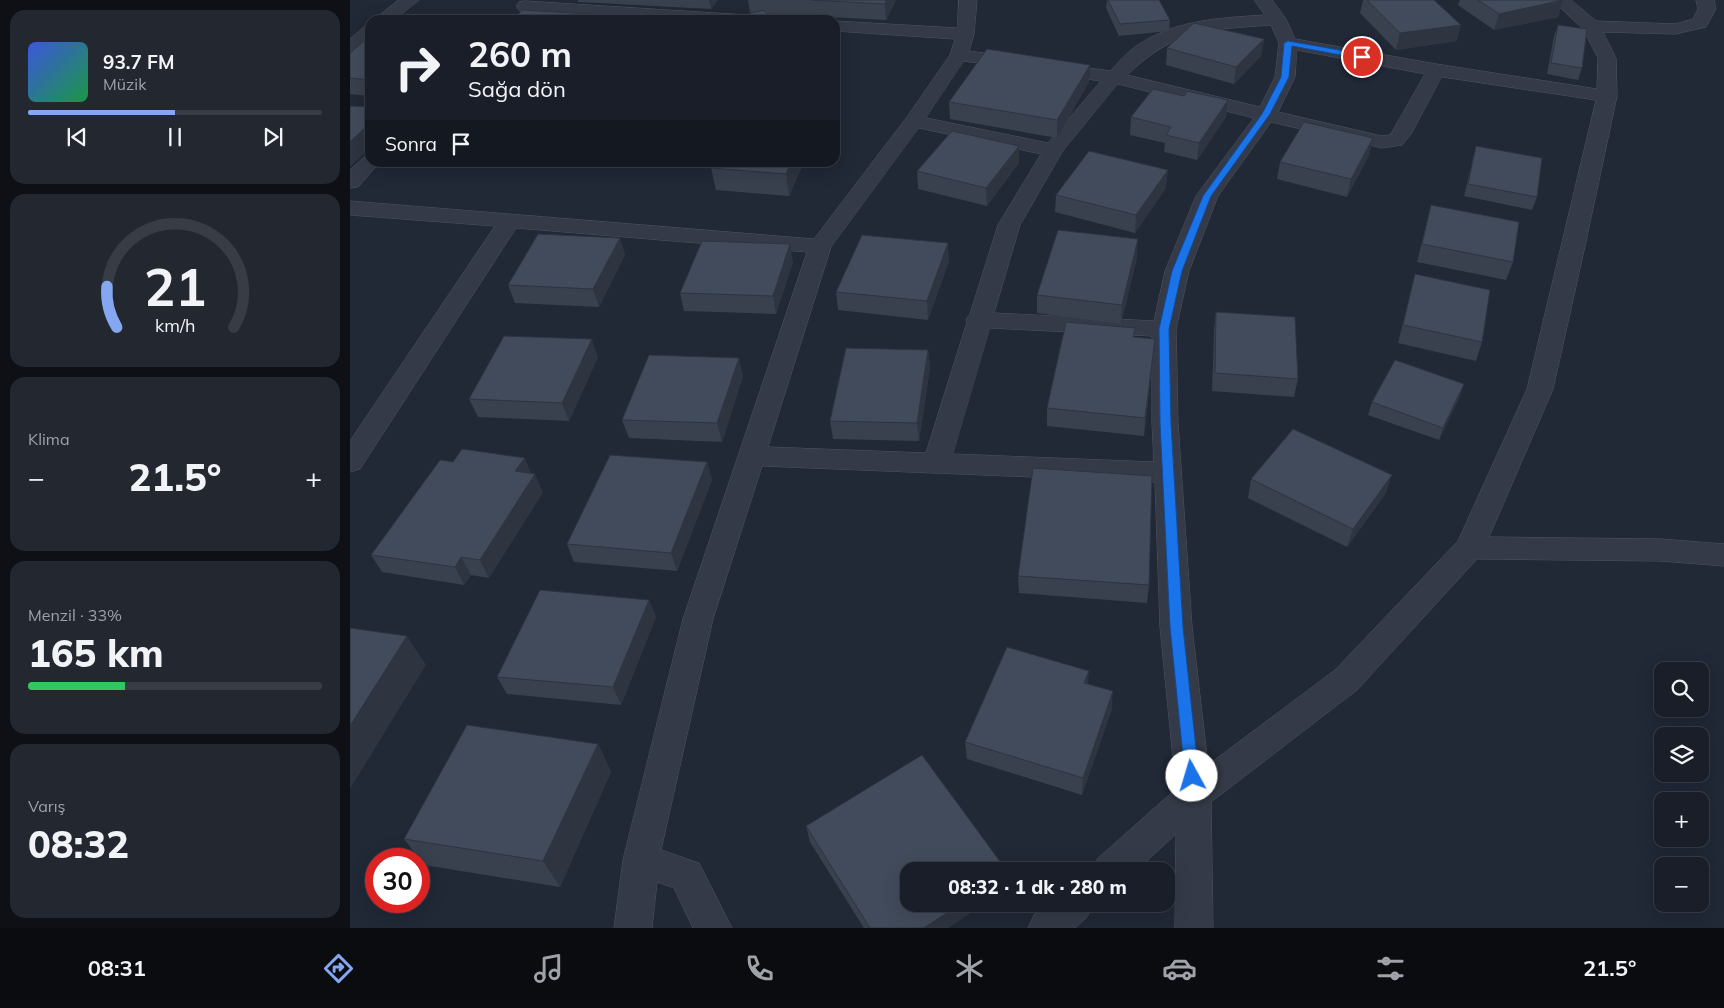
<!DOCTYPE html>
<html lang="tr">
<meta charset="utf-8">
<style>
body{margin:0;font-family:Mulish,sans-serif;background:#222730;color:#f1f3f6;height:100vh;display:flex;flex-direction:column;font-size:19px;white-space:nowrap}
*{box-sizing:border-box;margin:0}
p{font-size:16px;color:#9fa2a8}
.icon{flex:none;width:28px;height:28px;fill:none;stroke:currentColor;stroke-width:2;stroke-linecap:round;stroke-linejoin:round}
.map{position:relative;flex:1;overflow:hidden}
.panel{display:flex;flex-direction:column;gap:10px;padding:10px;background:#0e1016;width:350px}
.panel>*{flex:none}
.hud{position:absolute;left:15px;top:15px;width:475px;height:152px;border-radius:15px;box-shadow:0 5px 20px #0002,0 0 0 1px #373c45;background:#191e28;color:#f1f3f6;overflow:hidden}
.controls{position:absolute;left:1304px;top:662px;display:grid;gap:10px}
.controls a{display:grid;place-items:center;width:55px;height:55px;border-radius:10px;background:#191e28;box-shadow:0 5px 20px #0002,0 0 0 1px #373c45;font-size:25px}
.speed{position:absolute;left:15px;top:848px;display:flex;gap:10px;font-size:25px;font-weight:700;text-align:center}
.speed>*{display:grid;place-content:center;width:65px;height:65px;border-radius:50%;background:#191e28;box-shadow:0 5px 20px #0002,0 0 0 1px #373c45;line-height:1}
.speed .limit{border:8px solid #d22;background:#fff;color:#111}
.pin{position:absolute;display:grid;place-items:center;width:42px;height:42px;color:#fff;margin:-21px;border:2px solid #fff;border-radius:50%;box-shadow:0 1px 5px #0007}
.me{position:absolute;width:55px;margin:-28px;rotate:354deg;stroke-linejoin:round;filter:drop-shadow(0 0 4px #0008)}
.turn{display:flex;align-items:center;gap:18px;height:105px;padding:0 20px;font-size:22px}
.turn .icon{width:65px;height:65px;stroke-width:2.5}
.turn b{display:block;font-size:35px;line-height:42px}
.then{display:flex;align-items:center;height:48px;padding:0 20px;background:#0003;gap:10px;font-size:19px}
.big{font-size:38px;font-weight:800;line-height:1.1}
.panel .card{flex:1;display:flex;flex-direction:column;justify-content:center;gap:8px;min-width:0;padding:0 18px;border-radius:15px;background:#222730}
.panel .dial{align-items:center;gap:0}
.dial svg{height:130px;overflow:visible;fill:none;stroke:#373c45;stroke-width:7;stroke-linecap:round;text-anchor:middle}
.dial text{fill:#f1f3f6;stroke:none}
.song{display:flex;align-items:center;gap:15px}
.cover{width:60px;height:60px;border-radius:8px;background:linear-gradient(135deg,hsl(230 70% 55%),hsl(140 70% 35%))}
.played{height:5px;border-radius:2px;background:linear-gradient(90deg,#85a7f2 50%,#373c45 50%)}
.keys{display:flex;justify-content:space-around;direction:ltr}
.heat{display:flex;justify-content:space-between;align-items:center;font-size:28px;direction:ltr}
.charge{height:8px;border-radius:4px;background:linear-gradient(90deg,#34c759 33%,#373c45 0)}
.trip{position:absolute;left:550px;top:862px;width:275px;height:50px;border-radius:15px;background:#191e28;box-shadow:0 5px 20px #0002,0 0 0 1px #373c45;font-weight:800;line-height:50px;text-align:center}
.tabs{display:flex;height:80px;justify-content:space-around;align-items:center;background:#0a0c10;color:#9fa2a8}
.tabs .icon{width:35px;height:35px}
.tabs .active{color:#85a7f2}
.tabs b{font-size:22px;color:#f1f3f6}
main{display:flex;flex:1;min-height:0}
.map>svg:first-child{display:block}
</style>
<main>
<section class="panel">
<div class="card">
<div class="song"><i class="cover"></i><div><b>93.7 FM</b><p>Müzik</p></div></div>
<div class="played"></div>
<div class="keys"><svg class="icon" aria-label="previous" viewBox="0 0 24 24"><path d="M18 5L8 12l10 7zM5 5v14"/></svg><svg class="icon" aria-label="pause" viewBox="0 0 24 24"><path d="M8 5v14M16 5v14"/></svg><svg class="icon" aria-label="next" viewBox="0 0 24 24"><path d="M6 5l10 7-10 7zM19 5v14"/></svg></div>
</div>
<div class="card dial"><svg viewBox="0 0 100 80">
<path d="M14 69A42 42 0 1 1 86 69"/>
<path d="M14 69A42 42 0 0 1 8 44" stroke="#85a7f2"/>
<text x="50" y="56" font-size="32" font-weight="700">21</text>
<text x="50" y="72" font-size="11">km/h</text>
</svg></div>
<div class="card"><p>Klima</p>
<div class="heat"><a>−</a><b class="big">21.5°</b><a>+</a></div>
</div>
<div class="card"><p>Menzil · 33%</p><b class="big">165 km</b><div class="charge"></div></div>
<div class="card"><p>Varış</p><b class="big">08:32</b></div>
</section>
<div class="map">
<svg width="1374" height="928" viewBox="0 0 1374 928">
<rect width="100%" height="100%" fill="#212836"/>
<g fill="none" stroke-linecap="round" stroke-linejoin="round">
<defs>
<g id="minor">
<polygon points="49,0 69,0 44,20 24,20"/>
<path d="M 609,0 L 627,0 L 624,34 L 619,51 L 760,71 C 767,64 774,56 782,49 C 821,20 868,18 915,15 L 904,0 L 922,0 L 936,19 L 945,39 L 1086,64 L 1247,89 L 1248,58 L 1233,29 L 1202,0 L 1221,0 L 1246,21 L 1325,24 L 1343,19 L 1348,9 L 1346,0 L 1364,0 L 1366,9 L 1356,27 L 1325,34 L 1253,32 L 1266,58 L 1267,96 L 1235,246 L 1203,389 L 1139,537 L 1311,539 L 1374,544 L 1374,566 L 1311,561 L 1127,559 L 1007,690 L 861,802 L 863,928 L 825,928 L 826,834 L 786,871 L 742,871 L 747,859 L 826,789 L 810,627 L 805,482 L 412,466 L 363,619 L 311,850 L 349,863 L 382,928 L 343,928 L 324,888 L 307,882 L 302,928 L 264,928 L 273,860 L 333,619 L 457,252 L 166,228 L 10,469 L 0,472 L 0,441 L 145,226 L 0,215 L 0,201 L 464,239 L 557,117 L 600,55 L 605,39 L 485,31 L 485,21 L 607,28 ZM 921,25 L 929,43 L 925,77 L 910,107 L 777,75 C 826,28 858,30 921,25 ZM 947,50 L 1075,74 L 1042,132 L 1039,135 L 1032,136 L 928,112 L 945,77 ZM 614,61 L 751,81 L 698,143 L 576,118 ZM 1092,77 L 1246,100 L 1177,389 L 1108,541 L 985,670 L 858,765 L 842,627 L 828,423 L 826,329 L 839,271 L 868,196 L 921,122 L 1032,148 L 1052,145 L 1061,134 ZM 768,84 L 904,118 L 846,196 L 815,271 L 804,321 L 644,313 L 670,225 L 712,152 ZM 569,128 L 691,154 L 648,225 L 620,314 L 616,320 L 617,322 L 576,453 L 418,447 L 481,247 ZM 640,328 L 802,336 L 802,423 L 804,462 L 603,454 Z"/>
<polygon points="175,1 397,15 403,16 406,20 313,20 169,10 166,6 169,2"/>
<polygon points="20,26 20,40 7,52 0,54 0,39 14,27"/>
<polygon points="20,156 20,162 30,162 8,187 0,188 0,170 13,158"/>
<polygon points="697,904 743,904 737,917 725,928 678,928 684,915"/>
</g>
</defs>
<!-- minor casing -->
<use href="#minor" stroke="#4f5561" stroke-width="1"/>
<!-- minor -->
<use href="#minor" fill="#343a47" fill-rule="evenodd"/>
</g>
<!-- wall -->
<g fill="#39404e">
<polygon points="228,0 368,0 361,9 228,2"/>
<polygon points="398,0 546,0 536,20 400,13"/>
<polygon points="757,0 809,0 820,20 819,31 769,36 756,8"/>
<polygon points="1013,0 1084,0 1107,41 1046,50 1010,13"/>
<polygon points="1110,0 1213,0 1208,17 1144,30 1108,5"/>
<polygon points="1208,25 1232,68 1228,80 1197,74 1204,36"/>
<polygon points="20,36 20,96 0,94 0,53"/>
<polygon points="914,39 911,56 884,84 816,65 817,48"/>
<polygon points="740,65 739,82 707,138 600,119 599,102"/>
<polygon points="834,96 878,100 876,117 847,160 814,152 815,143 780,135 781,117"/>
<polygon points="1023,138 1019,155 997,197 927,179 930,162"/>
<polygon points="669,146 669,163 637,206 568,189 567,171"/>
<polygon points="1126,146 1187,197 1182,210 1114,196 1123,158"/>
<polygon points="364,162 454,162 439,196 366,190 361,168"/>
<polygon points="816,188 785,233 705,212 706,195"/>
<polygon points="1081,205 1163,262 1156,280 1067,262"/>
<polygon points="270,238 275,255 249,307 165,303 158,285"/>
<polygon points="787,257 771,324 687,313 687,295"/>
<polygon points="599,261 578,320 488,310 486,292"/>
<polygon points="443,262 426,314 334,311 330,293"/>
<polygon points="1065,274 1132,342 1126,361 1048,343"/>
<polygon points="866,312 948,379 944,397 862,391 864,330"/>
<polygon points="784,337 805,339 794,436 697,426 697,408"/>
<polygon points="578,350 580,368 569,441 483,439 480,421"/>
<polygon points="248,357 219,421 128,417 119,399"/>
<polygon points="393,376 372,442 279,438 272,420"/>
<polygon points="1114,384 1110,396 1089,440 1018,415 1022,402"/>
<polygon points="357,462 362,480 327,571 224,562 217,544"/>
<polygon points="181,474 193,492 139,578 121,575 114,585 32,572 21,555"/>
<polygon points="901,479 1036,493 997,547 898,498"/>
<polygon points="668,576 799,585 797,603 669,593"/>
<polygon points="299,600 306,617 271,705 157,694 147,677"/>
<polygon points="738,684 762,709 732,795 617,759 615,742"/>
<polygon points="248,744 261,772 210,887 74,865 54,839"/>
<polygon points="456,826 634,904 598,928 514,928 460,842"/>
</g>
<!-- shaded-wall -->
<g fill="#2e3440">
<polygon points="359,0 368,0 361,9"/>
<polygon points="536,0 546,0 536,20 535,4"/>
<polygon points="1213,0 1208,17 1144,30 1149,14"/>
<polygon points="1111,25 1107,41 1046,50 1050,33"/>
<polygon points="914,39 911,56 884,84 886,67"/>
<polygon points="740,65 739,82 707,138 707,120"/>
<polygon points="485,80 486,91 485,94"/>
<polygon points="878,100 876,117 847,160 849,143"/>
<polygon points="20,123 20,148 0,167 0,142"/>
<polygon points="1023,138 1019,155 997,197 1001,179"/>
<polygon points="669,146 669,163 637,206 636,188"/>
<polygon points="441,162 454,162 439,196 436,174"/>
<polygon points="818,170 816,188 785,233 786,215"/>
<polygon points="270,238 275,255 249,307 243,289"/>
<polygon points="788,239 787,257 771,324 772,305"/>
<polygon points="598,243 599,261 578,320 577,301"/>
<polygon points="440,244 443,262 426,314 423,296"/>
<polygon points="242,339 248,357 219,421 212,403"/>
<polygon points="805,339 803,357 794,436 795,418"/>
<polygon points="578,350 580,368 569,441 567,423"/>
<polygon points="389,358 393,376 372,442 367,423"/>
<polygon points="1114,384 1110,396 1089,440 1093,428"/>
<polygon points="175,458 182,476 165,471"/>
<polygon points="357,462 362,480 327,571 321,553"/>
<polygon points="185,474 193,492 139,578 130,560"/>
<polygon points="1042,475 1036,493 997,547 1003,529"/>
<polygon points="111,557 121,575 114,585 105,567"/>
<polygon points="299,600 306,617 271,705 263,687"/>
<polygon points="57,636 76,665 0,789 0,726"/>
<polygon points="739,671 738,688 734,683"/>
<polygon points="763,691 762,709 732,795 733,778"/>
<polygon points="248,744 261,772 210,887 193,861"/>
<polygon points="610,904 634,904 598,928 574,928"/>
</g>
<!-- building -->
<g fill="#424b5b" stroke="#2e3440">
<polygon points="461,0 536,0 535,4"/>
<polygon points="758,0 809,0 820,20 770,24"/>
<polygon points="1017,0 1084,0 1111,25 1050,33"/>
<polygon points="1128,0 1213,0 1149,14"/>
<polygon points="172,10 274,16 271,20 163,20"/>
<polygon points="413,10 425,20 374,20"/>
<polygon points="844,23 914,39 886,67 817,48"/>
<polygon points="1208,25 1237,29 1232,68 1201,63"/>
<polygon points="20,36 20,80 0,78 0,53"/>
<polygon points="637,49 740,65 707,120 599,102"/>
<polygon points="803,89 834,96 837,91 878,100 849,143 816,135 821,127 781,117"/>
<polygon points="0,106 20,107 20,123 0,142"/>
<polygon points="954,122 1023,138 1001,179 930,162"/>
<polygon points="602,131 669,146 636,188 567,171"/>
<polygon points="1126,146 1192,158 1187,197 1118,184"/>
<polygon points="739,151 818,170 786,215 706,195"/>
<polygon points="364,162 441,162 436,174 361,168"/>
<polygon points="1081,205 1169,222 1163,262 1072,244"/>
<polygon points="708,230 788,239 772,305 687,295"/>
<polygon points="188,234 270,238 243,289 158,285"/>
<polygon points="512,235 598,243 577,301 486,292"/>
<polygon points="352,241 440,244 423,296 330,293"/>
<polygon points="1065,274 1140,290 1132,342 1053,325"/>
<polygon points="866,312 945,317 948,379 865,373"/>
<polygon points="716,322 785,328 783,337 805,339 795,418 697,408"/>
<polygon points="154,336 242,339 212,403 119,399"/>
<polygon points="496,348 578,350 567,423 480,421"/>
<polygon points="299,355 389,358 367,423 272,420"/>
<polygon points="1045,360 1114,384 1093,428 1022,402"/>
<polygon points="943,429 1042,475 1003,529 901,479"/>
<polygon points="112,449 175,458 165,471 185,474 130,560 111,557 105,567 21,555 90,460 103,462"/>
<polygon points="260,455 357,462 321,553 217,544"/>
<polygon points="683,468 802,476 799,585 668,576"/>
<polygon points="190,590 299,600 263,687 147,677"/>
<polygon points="0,628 57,636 0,726"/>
<polygon points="657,647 739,671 734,683 763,691 733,778 615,742"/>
<polygon points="117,725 248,744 193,861 54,839"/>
<polygon points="572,755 657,871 559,871 559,904 610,904 574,928 520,928 456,826"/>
</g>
<!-- route -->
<polygon fill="#1a73e8" stroke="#114b97" points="938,41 1012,54 1016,57 1012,59 942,46 939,77 920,114 861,196 832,271 819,329 821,423 833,627 849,776 847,781 842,783 837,781 835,776 820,627 810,423 809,329 822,271 853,196 912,114 931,77 934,43"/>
</svg>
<div class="controls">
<a><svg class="icon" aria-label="search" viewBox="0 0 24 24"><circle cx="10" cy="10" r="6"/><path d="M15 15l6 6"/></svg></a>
<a><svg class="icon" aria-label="layers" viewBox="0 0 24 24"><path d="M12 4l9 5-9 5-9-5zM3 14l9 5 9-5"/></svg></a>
<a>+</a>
<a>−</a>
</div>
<div class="speed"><div class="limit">30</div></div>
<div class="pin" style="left:1012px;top:57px;background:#d93025"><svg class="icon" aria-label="arrive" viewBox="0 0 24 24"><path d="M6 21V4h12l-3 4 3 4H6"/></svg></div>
<svg class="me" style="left:842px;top:776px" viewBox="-20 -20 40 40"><circle r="19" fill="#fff"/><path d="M0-13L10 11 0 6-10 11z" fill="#1a73e8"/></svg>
<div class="trip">08:32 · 1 dk · 280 m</div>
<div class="hud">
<div class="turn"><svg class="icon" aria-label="right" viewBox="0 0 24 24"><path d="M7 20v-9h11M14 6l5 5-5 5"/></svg><div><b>260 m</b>Sağa dön</div></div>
<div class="then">Sonra<svg class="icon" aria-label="arrive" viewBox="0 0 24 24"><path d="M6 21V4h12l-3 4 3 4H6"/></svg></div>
</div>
</div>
</main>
<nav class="tabs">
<b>08:31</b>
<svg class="icon active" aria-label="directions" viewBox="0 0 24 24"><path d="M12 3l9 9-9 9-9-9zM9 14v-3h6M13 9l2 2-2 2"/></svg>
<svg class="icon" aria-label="music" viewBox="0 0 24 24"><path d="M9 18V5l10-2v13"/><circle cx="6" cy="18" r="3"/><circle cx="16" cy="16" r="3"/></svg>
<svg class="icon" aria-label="phone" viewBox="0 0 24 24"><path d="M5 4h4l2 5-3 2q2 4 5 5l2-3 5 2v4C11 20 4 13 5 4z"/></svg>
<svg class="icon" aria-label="climate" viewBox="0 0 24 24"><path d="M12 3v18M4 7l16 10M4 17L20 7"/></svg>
<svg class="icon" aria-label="car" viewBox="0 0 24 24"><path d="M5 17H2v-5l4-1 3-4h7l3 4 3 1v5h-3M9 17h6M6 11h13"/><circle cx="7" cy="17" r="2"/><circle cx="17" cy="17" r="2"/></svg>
<svg class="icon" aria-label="filters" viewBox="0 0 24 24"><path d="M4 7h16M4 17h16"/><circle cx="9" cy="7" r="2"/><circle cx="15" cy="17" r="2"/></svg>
<b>21.5°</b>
</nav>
